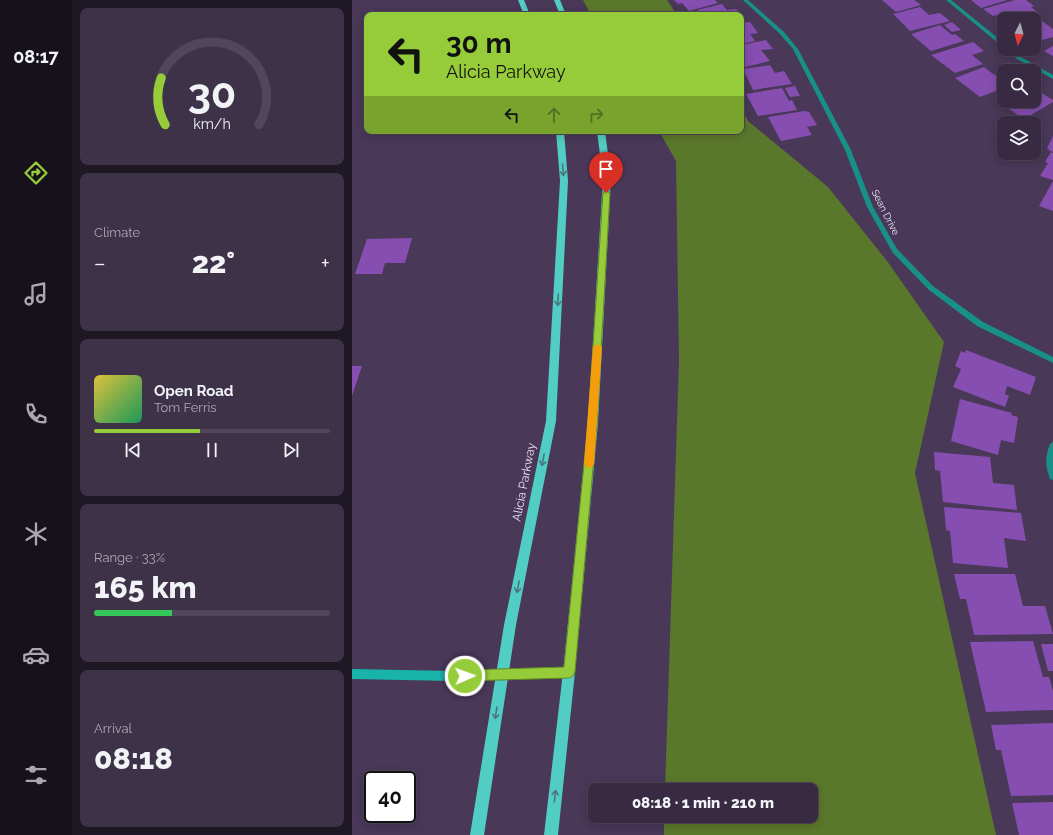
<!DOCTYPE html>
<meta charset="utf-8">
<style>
body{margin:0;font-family:Raleway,sans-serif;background:#3e3249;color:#f1f3f6;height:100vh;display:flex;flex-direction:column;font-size:15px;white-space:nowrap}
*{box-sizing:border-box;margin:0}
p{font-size:13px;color:#aaa7b2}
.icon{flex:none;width:22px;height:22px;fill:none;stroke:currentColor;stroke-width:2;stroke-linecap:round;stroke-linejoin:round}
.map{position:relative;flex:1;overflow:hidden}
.side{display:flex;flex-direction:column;gap:8px;padding:8px;background:#1e1724;width:280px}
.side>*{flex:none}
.top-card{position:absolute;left:12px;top:12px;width:380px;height:122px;border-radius:8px;box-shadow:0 2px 10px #0003,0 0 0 1px #51465b;background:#96cc39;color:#111;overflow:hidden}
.needle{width:26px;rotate:186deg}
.buttons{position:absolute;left:645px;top:12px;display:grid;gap:8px}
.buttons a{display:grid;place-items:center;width:44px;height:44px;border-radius:8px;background:#372a42;box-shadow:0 2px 10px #0003,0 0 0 1px #51465b;font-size:20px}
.speed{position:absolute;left:12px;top:771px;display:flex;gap:8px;font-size:20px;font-weight:700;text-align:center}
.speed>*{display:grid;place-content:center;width:52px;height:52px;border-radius:50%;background:#372a42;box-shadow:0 2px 10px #0003,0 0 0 1px #51465b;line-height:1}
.speed .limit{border:2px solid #111;border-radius:6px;background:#fff;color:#111}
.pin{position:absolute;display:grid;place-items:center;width:34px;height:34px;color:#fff;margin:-41px -17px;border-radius:50% 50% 50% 0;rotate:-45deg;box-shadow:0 0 4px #0007}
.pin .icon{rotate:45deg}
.me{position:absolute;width:44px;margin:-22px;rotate:88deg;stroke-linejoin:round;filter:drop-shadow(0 0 3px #0008)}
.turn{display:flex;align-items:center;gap:14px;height:84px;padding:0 16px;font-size:18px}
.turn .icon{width:52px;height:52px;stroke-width:2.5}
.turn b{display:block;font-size:28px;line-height:34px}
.lanes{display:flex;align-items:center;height:38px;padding:0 16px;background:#0003;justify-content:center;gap:20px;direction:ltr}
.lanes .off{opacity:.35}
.big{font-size:30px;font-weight:800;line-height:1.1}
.side .tile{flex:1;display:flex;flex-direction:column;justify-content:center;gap:6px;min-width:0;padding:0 14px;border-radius:8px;background:#3e3249}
.side .dial{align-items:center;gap:0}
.dial svg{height:104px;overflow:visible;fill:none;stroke:#51465b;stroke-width:7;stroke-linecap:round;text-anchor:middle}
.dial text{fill:#f1f3f6;stroke:none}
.song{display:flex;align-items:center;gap:12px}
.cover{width:48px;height:48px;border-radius:6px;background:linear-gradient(135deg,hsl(50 70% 55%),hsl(150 70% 35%))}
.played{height:4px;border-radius:2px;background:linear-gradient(90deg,#96cc39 45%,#51465b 45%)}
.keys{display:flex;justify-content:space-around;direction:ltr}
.heat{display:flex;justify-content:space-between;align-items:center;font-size:22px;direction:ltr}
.charge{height:6px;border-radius:3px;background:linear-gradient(90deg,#34c759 33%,#51465b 0)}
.trip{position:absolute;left:236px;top:783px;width:230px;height:40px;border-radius:8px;background:#372a42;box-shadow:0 2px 10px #0003,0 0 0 1px #51465b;font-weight:800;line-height:40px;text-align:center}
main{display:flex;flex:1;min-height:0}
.tabs{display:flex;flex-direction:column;width:72px;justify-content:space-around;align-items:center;background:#16111a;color:#aaa7b2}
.tabs .icon{width:28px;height:28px}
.tabs .selected{color:#96cc39}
.tabs b{font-size:18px;color:#f1f3f6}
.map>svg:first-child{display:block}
</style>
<main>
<nav class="tabs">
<b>08:17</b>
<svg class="icon selected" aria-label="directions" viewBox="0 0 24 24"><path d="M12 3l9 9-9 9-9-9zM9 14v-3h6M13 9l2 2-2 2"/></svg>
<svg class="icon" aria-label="music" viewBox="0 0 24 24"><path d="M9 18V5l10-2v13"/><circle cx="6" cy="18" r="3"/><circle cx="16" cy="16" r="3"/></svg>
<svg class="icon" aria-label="phone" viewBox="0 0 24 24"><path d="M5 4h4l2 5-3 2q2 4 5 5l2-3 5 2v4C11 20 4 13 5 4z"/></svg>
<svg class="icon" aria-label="climate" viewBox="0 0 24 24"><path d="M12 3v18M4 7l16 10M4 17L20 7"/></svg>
<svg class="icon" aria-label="car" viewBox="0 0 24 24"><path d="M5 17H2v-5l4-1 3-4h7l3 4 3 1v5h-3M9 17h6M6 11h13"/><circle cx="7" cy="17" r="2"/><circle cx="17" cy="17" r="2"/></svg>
<svg class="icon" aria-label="filters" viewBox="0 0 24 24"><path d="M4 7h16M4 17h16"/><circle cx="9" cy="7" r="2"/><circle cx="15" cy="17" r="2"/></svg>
</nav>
<section class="side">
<div class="tile dial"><svg viewBox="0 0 100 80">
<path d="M14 69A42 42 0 1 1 86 69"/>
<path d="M14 69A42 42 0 0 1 11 33" stroke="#96cc39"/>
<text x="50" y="56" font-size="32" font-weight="700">30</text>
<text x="50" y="72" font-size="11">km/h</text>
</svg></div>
<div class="tile"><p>Climate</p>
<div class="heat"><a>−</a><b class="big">22°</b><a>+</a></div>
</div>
<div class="tile">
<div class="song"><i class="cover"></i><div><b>Open Road</b><p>Tom Ferris</p></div></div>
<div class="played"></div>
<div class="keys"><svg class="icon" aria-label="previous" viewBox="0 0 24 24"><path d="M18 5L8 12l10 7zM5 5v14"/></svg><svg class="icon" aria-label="pause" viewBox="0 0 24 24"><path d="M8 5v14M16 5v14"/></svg><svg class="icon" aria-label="next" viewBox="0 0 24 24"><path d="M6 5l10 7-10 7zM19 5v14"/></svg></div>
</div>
<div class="tile"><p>Range · 33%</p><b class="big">165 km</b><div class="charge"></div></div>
<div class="tile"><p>Arrival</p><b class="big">08:18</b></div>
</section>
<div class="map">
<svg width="701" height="835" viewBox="0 0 701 835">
<rect width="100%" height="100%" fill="#493858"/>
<!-- green -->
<g fill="#5a782c">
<polygon points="231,0 315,0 325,15 239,15"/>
<polygon points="389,107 396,121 476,187 535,261 592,342 563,473 644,835 312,835 312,816 459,816 459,790 313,790 327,361 324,161 307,131 389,131"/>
</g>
<!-- building -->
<g fill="#854eb0">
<polygon points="322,0 363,0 366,3 337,11 330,3 326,4"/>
<polygon points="530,0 562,0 569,5 544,12"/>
<polygon points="619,0 655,0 629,8"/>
<polygon points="663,0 674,0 682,6 679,7 689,15 675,19 657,19 653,13 641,16 631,9"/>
<polygon points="370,4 375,10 384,9 393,18 389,19 389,15 349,15 345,10"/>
<polygon points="568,7 577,15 588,13 598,21 558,31 541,14"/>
<polygon points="686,18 701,29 701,37 686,41 682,38 682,19"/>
<polygon points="398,22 406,33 398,34 403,41 389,44 389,23"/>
<polygon points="600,22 609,30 600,32 592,25"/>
<polygon points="588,25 600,35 603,34 612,41 579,51 559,34"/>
<polygon points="414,40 421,49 409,50 418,61 389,68 389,45"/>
<polygon points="621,42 632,51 620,55 631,64 603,73 579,55"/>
<polygon points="701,46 701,56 692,51"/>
<polygon points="418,65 423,73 432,71 440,84 401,90 391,69"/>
<polygon points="632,67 641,74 652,78 652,88 628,97 603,78"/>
<polygon points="443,86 448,96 438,97 433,88"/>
<polygon points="430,88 437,101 440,100 445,110 406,116 394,94"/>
<polygon points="688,92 701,100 701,102 672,119 648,103 652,101 646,98 652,94 652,101 682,101 682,96"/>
<polygon points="452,111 457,112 465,125 455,127 460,135 429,141 416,117"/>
<polygon points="701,136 701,152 696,150 697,149 695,148"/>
<polygon points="699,152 701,153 701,180 688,176 696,163 693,162"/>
<polygon points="701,181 701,211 687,206"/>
<polygon points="60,238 53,263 33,263 30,274 3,274 15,239"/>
<polygon points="614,350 684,377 678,395 655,386 653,394 657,396 653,407 601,387 609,369 603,366 609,351 613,353"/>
<polygon points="0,366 10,366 0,396"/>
<polygon points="608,399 660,413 659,415 666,417 662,443 649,440 646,455 599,441"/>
<polygon points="582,452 638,457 641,483 662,485 665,510 591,502 588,471 583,470"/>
<polygon points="592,507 669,513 674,541 652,538 656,568 601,563 598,531 594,530"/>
<polygon points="602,574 663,574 671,606 693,606 701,634 622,635 614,599 608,599"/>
<polygon points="681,641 691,677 697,677 701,691 701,710 634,712 618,642"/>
<polygon points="689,644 701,644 701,671 696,671"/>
<polygon points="701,723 701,795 659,796 649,750 644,750 639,725"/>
<polygon points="701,802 701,835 667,835 660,803"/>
</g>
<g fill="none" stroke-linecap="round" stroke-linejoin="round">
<!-- street -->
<g fill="#188f87" fill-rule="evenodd">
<polygon points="391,0 396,0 432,32 446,49 499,150 521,207 545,249 581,286 631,322 701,357 701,363 625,326 577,290 541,253 515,207 493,150 441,49 428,34"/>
<polygon points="594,0 599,0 652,43 652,48"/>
<polygon points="653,49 659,49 669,57 701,75 701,79 665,59"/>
<path d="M 701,442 L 701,480 L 698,479 C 693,466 693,456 698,444 Z"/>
</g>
<!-- secondary -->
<polygon fill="#18b4aa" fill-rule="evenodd" points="217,667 220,669 222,672 220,675 217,677 100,681 0,679 0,669 100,671"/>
<!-- primary -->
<g fill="#51cdc3" fill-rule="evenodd">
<polygon points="166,0 172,0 178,15 172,15"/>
<polygon points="202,0 208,0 214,15 208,15"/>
<polygon points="204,131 212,131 216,181 204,421 164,625 132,835 118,835 152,625 194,421 208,181"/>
<polygon points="245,131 253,131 259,178 246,423 223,672 206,835 192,835 211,672 236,423 251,178"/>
</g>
</g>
<!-- one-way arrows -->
<defs><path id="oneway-shaft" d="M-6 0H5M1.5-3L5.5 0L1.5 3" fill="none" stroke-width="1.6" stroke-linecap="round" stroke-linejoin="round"/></defs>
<g stroke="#4c7483">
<use href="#oneway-shaft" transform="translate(211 170) rotate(85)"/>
<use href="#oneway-shaft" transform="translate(206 300) rotate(93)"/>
<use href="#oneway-shaft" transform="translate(191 460) rotate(101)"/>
<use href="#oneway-shaft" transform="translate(166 587) rotate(101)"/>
<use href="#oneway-shaft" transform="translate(144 713) rotate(99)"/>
<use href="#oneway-shaft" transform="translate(203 796) rotate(-84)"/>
</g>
<!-- route -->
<polygon fill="#96cc39" stroke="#628525" points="254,190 258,193 245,423 223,672 221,676 217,678 113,681 109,679 107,676 109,672 113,670 212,667 236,423 251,193"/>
<!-- slow -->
<polygon fill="#f59e0b" points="245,344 250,347 242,464 240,467 237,468 234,467 232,464 241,347"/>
<g text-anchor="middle" stroke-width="4" stroke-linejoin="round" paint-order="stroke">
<!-- far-street labels -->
<g font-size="10" fill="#ebe1f5" stroke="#493858">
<text transform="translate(534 212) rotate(63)" y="4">Sean Drive</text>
</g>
<!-- street labels -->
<g font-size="12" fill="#ebe1f5" stroke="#493858">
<text transform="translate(172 482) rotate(-79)" y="4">Alicia Parkway</text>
</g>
</g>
</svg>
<div class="buttons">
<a><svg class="needle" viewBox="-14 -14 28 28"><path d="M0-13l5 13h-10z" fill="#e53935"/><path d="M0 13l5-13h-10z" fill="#aaa7b2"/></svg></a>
<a><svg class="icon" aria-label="search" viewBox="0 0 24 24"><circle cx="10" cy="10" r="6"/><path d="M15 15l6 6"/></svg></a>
<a><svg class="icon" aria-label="layers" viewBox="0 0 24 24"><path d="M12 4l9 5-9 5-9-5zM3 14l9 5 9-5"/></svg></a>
</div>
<div class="speed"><div class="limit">40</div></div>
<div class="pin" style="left:254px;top:193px;background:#d93025"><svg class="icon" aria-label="arrive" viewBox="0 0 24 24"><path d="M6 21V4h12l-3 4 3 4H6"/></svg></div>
<svg class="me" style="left:113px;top:676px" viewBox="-20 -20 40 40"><circle r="17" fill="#96cc39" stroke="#fff" stroke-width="3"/><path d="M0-11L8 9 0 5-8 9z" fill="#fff"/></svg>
<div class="trip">08:18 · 1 min · 210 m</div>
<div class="top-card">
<div class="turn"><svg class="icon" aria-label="left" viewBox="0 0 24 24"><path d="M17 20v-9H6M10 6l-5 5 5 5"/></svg><div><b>30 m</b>Alicia Parkway</div></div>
<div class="lanes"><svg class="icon" aria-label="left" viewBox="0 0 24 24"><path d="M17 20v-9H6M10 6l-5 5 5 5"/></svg><svg class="icon off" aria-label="ahead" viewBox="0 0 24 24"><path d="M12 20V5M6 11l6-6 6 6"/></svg><svg class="icon off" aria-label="right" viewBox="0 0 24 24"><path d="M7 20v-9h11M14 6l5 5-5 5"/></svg></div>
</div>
</div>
</main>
